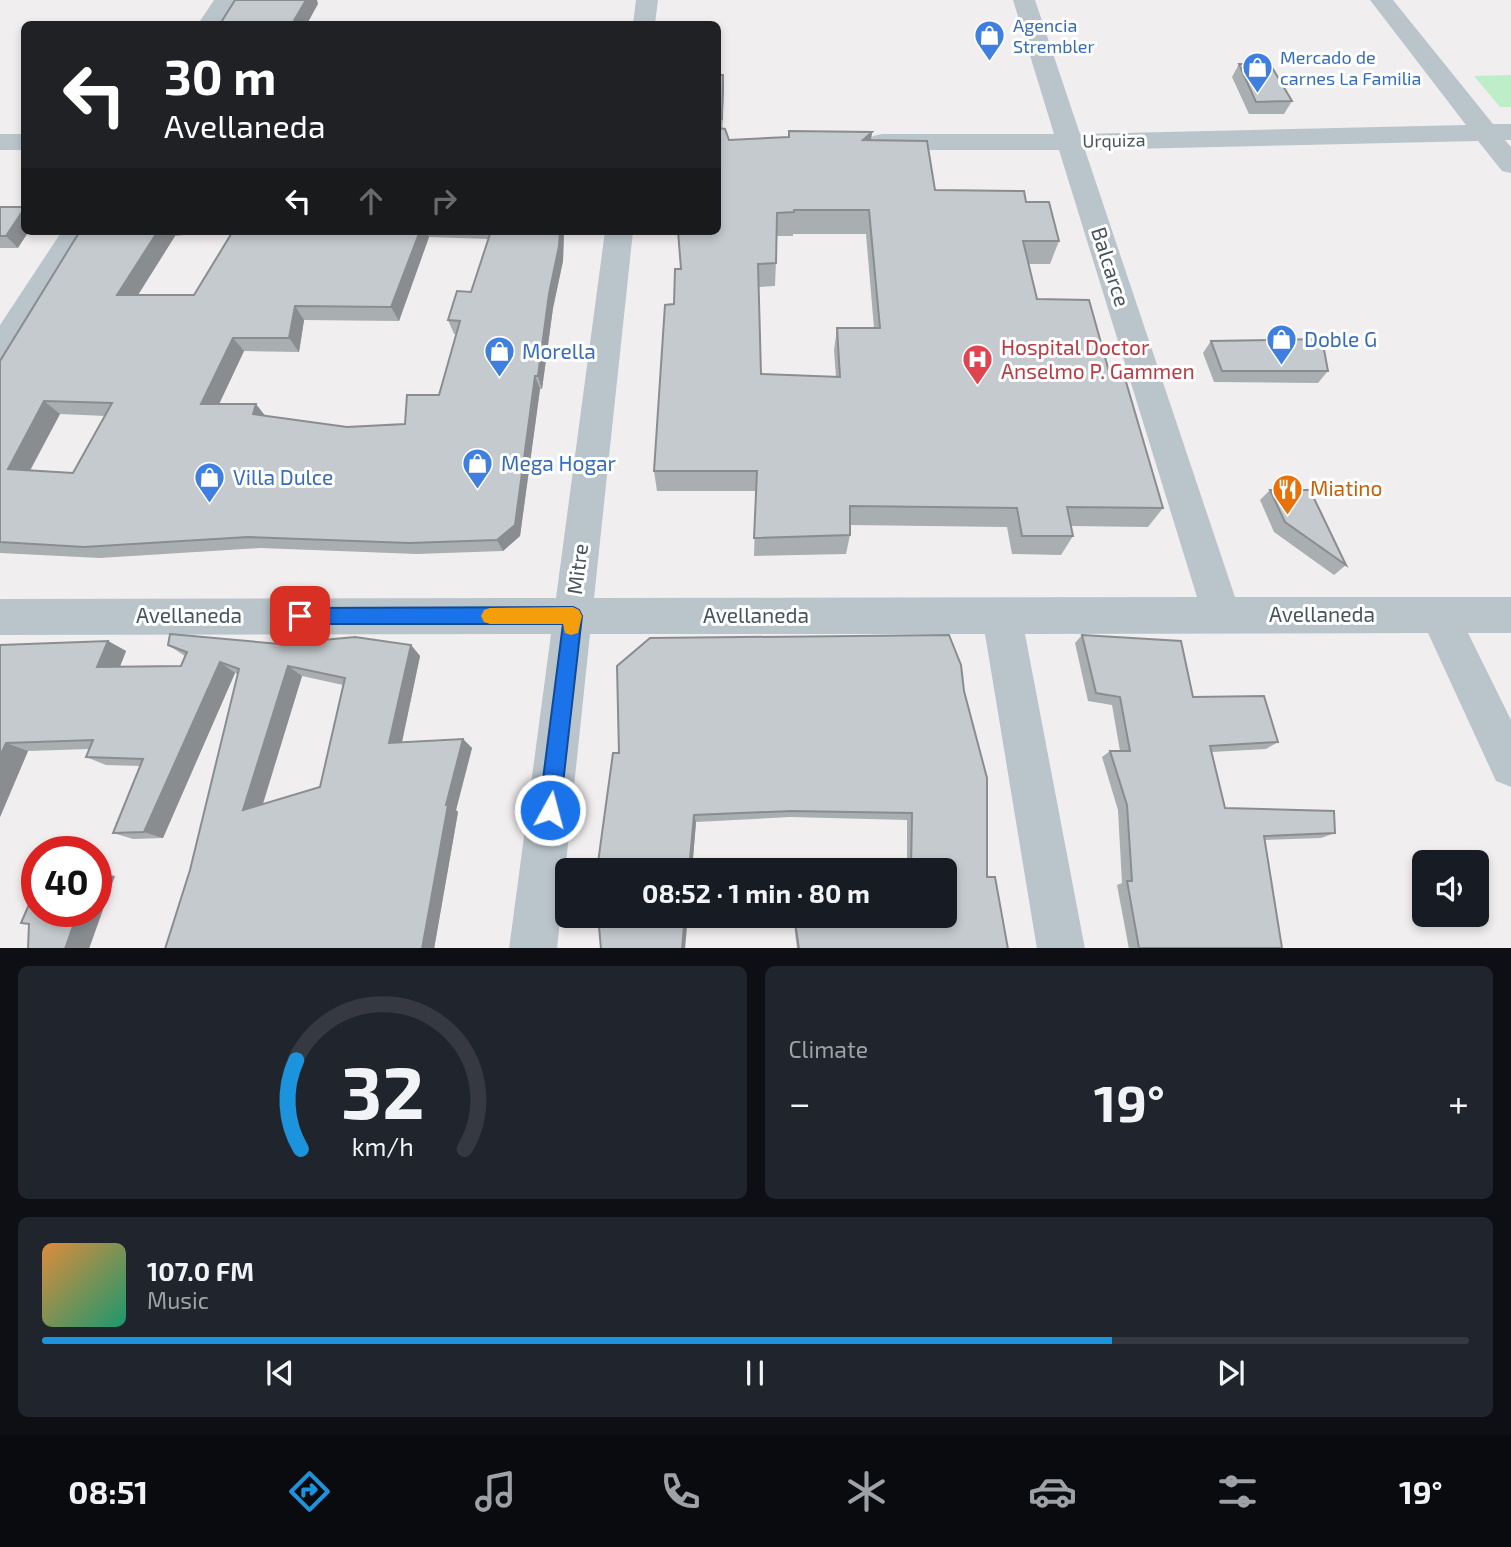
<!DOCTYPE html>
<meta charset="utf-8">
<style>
body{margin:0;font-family:"Exo 2",sans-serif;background:#20242c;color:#f1f3f6;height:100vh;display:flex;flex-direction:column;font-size:26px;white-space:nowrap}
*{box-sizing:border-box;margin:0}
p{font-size:23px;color:#9ea1a6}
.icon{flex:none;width:38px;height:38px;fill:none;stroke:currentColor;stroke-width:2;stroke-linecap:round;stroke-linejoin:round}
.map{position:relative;height:948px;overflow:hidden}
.sheet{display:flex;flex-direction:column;gap:18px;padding:18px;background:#0d0f14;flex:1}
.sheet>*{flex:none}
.guide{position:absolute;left:21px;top:21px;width:700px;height:214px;border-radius:10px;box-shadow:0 4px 10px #0003;background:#202124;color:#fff;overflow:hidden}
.fabs{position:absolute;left:1412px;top:850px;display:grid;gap:14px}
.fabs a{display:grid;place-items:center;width:77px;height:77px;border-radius:10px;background:#171b24;box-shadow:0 4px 10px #0003;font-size:35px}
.speed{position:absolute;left:21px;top:836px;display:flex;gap:14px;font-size:35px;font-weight:700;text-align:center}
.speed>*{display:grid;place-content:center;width:91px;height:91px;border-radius:50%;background:#171b24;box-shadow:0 4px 10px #0003;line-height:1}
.speed .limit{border:10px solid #d22;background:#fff;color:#111}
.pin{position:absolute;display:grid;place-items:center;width:60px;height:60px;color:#fff;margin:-30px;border-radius:14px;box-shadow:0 4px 10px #0006}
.me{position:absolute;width:77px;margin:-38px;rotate:7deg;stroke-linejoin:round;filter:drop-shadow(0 0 5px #0008)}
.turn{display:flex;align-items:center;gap:24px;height:147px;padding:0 28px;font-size:32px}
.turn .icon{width:91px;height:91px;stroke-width:2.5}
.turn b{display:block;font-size:49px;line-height:60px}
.lanes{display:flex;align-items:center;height:66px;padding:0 28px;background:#0003;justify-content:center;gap:35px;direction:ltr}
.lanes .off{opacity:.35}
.big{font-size:52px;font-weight:700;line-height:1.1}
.sheet .tile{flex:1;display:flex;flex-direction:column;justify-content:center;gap:10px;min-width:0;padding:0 24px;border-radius:10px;background:#20242c}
.sheet .dial{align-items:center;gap:0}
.dial svg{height:182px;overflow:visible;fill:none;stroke:#363941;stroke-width:7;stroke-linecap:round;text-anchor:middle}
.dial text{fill:#f1f3f6;stroke:none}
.song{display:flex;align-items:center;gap:21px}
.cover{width:84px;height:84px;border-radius:10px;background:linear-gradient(135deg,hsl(30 70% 55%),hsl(160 70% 35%))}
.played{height:7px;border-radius:4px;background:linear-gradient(90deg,#1c93dd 75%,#363941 75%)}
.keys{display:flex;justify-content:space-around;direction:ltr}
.heat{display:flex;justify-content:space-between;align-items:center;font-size:38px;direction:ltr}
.sheet .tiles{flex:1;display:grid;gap:18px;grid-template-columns:1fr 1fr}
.tile:last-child{grid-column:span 2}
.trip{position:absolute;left:555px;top:858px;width:402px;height:70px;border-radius:10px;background:#171b24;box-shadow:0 4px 10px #0003;font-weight:700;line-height:70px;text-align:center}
.dock{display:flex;height:112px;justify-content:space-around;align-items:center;background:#090b0e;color:#9ea1a6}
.dock .icon{width:49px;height:49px}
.dock .on{color:#1c93dd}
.dock b{font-size:32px;color:#f1f3f6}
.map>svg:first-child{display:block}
</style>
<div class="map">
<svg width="1511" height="949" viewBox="0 0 1511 949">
<rect width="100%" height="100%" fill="#f1eeef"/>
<!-- green -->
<polygon fill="#bdeec7" points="1511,75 1511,107 1500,107 1474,76"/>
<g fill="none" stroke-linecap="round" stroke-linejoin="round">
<!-- minor -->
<g fill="#bac5cb" fill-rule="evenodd">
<polygon points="214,0 236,0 220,24 198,24"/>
<polygon points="636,0 658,0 655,24 633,24"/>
<polygon points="1013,0 1035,0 1080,134 1466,125 1370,0 1393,0 1493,124 1511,124 1511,140 1505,140 1511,147 1511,173 1502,171 1478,141 1085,150 1235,597 1511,597 1511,633 1468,633 1511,720 1511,787 1496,781 1428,633 1025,634 1085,949 1037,949 985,634 590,634 557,949 509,949 551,634 0,635 0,599 556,598 605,231 633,231 594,598 1197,597 1059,150 882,150 873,148 869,142 873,136 882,134 1054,134"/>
<rect x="0" y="134" width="24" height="16"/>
<polygon points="62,231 91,231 11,358 0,362 0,325"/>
</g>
</g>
<!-- wall -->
<g fill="#a9aeb1" fill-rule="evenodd">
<polygon points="1239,64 1292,101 1284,114 1249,114 1232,77"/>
<path d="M 718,75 L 723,75 L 722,129 L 729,140 L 872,132 L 871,140 L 935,190 L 1026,202 L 1059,241 L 1050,264 L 1029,264 L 1037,299 L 1110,375 L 1163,508 L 1148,527 L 1071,526 L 1073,536 L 1061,555 L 1012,554 L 1007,527 L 850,525 L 850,535 L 846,554 L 754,556 L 756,491 L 657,491 L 654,471 L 674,304 L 681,269 L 718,231 ZM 793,234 L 866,234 L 874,328 L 837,328 L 834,350 L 836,377 L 761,374 L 759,287 L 775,286 L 777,236 L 793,236 Z"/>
<polygon points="0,207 18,248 0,248"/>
<path d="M 80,231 L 220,231 L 175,236 L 138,295 L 194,295 L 233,231 L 564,231 L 563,261 L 553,308 L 542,389 L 540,389 L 520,536 L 503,551 L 417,554 L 260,548 L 100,558 L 0,553 L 0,361 ZM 429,237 L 489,239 L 471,292 L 448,320 L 454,334 L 456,334 L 439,395 L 405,424 L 347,427 L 266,416 L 219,404 L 244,351 L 299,352 L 304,320 L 399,321 ZM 60,414 L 105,416 L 73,473 L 30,471 Z"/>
<polygon points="1211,341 1328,371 1318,383 1214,382 1203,353"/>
<polygon points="1270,490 1346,565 1334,575 1274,532 1260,500"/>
<polygon points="949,635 987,877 1008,949 797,949 793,915 945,915 945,870 907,870 907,820 790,817 696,822 692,870 597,870 619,753"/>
<polygon points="1082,635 1193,697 1278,742 1266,749 1212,752 1225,808 1335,833 1321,838 1265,840 1282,948 1129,949 1117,885 1122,883 1118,810 1102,757 1110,751 1120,751 1112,705 1088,701 1075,643"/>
<path d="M 108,641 L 126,651 L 120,666 L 181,666 L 185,656 L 168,645 L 280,644 L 411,645 L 420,656 L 402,742 L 463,739 L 472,748 L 456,810 L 458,812 L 434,949 L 165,949 L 190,870 L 238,674 L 235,673 L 163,838 L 133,839 L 113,833 L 140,766 L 106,765 L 86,757 L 89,749 L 28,751 L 0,817 L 0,645 ZM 302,676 L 343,685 L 320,787 L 263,804 Z"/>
</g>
<!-- shaded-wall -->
<g fill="#8a8d90">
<polygon points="306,0 317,0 318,4 307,24 292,24"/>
<polygon points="723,75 724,88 722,131 722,119"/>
<polygon points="872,132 869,156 863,140"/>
<polygon points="24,209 24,231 29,231 18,248 6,236"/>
<polygon points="158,231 171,231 175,236 129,309 117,295"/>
<polygon points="420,231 426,231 429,237 399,321 391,307"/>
<polygon points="560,231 564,231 563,261 553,308 542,389 538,376 549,294"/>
<polygon points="295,306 304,320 299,352 289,338"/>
<polygon points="233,338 244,351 213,417 201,404"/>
<polygon points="535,376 540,389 520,536 503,551 497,540"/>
<polygon points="44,401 60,414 24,481 8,469"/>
<polygon points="256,404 267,418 253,414"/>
<polygon points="108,641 126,651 116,677 97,667"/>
<polygon points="411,645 420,656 400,751 389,743"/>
<polygon points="220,662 235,673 163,838 144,832"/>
<polygon points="288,666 302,676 259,816 243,810"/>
<polygon points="463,739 472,748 456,810 458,812 434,949 422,949 446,805"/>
<polygon points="6,743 28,751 0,817 0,756"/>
<polygon points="694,815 696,822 692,870 689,870"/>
<polygon points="96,872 115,876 89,949 65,949 78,912 96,912"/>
<polygon points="685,915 688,915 685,949 682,949"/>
</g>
<!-- building -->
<g fill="#c5cace" stroke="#8a8d90" stroke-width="2" fill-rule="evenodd">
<polygon points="235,0 306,0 292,24 220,24"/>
<polygon points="1239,64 1270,64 1292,101 1256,102"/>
<polygon points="718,75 723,75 722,119 718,119"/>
<path d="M 718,128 L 725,129 L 729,140 L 789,137 L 789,131 L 872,132 L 863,140 L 927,141 L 935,190 L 1024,191 L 1026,202 L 1049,202 L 1059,241 L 1023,241 L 1037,299 L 1089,300 L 1110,375 L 1124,375 L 1163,508 L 1067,507 L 1073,536 L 1022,536 L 1017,508 L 850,506 L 850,535 L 754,538 L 757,471 L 654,471 L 665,305 L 674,304 L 675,269 L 681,269 L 678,231 L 718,231 ZM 794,210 L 869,210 L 880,328 L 837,328 L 840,377 L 761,374 L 758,264 L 776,263 L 777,213 L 794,212 Z"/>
<polygon points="0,207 24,207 24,209 6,236 0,236"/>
<path d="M 80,231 L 158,231 L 117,295 L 194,295 L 233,231 L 420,231 L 391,307 L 295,306 L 289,338 L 233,338 L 201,404 L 256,404 L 253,414 L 347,427 L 405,424 L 407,395 L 439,395 L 460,321 L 448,320 L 457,291 L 471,292 L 491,231 L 560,231 L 559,246 L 549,294 L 538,376 L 535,376 L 515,525 L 497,540 L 409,543 L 248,537 L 84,547 L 0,542 L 0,361 ZM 44,401 L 112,403 L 73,473 L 8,469 Z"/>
<polygon points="1322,339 1328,371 1222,371 1211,341"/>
<polygon points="1270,490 1310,490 1346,565 1285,522"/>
<path d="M 170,634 L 280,644 L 355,637 L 411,645 L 389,743 L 463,739 L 446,805 L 448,805 L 422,949 L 165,949 L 190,870 L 239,669 L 220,662 L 144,832 L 113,833 L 143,759 L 86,757 L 93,740 L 6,743 L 0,756 L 0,645 L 108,641 L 97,667 L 181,666 L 187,652 L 168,645 ZM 288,666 L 345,678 L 320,787 L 243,810 Z"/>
<polygon points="949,635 961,665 964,691 987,778 987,877 995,877 1008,949 799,949 794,915 945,915 945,870 911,870 912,813 791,811 694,815 689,870 597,870 613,753 619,753 617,666 650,638"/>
<polygon points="1082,635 1181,641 1193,697 1264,696 1278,742 1210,746 1225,808 1334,811 1335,833 1264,836 1282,948 1139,948 1127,881 1132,881 1127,805 1110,751 1130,751 1120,697 1096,693"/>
<polygon points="37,886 37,912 78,912 65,949 28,949 29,924 21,923"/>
<polygon points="598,915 685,915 682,949 601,949"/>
</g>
<!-- route -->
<polygon fill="#1a73e8" stroke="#114b97" stroke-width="2" points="573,607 579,610 582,616 560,810 557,817 550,820 542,817 539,810 563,624 300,624 294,622 291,616 294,610 300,608"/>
<!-- slow -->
<polygon fill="#f59e0b" points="573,607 579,610 582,616 578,633 571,635 565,633 563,624 490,624 484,622 481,616 484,610 490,608"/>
<!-- icons -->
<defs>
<symbol id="shop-pin" viewBox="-11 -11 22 30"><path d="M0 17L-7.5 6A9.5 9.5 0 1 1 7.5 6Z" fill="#3f7fe0" stroke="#fff"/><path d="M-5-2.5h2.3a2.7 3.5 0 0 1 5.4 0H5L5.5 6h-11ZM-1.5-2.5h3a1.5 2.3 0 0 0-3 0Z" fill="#fff"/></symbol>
<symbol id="hospital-pin" viewBox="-11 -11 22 30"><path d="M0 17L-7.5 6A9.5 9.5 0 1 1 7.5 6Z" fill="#e0444e" stroke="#fff"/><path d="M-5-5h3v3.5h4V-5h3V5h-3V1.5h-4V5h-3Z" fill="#fff"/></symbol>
<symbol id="restaurant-pin" viewBox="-11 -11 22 30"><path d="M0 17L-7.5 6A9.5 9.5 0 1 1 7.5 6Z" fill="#e8710a" stroke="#fff"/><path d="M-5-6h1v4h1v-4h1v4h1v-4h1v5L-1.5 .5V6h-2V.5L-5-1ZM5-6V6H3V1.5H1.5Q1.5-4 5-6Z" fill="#fff"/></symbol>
</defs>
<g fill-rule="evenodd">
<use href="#shop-pin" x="972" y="18" width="35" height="47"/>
<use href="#shop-pin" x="1240" y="50" width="35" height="47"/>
<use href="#shop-pin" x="1264" y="322" width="35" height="47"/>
<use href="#shop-pin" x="482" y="334" width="35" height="47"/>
<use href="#hospital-pin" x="960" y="342" width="35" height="47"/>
<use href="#shop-pin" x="460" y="446" width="35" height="47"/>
<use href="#shop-pin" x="192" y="460" width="35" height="47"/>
<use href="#restaurant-pin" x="1270" y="472" width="35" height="47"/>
</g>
<g text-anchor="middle" stroke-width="6" stroke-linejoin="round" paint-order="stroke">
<!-- far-shop labels -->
<g font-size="18" fill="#366cbe" stroke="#fff" text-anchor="start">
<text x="1013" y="32">Agencia<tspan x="1013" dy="21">Strembler</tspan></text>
<text x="1280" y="64">Mercado de<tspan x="1280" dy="21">carnes La Familia</tspan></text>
</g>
<!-- far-street labels -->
<g font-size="18" fill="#47555b" stroke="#fff">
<text transform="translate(1114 141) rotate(-1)" y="6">Urquiza</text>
</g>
<!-- street labels -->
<g font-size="21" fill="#47555b" stroke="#fff">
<text transform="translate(1110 267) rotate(72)" y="7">Balcarce</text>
<text transform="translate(578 569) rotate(-83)" y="7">Mitre</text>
<text x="1322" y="622">Avellaneda</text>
<text x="189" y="623">Avellaneda</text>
<text x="756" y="623">Avellaneda</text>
</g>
<!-- shop labels -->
<g font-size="21" fill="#366cbe" stroke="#fff" text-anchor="start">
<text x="1304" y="347">Doble G</text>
<text x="522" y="359">Morella</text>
<text x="501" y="471">Mega Hogar</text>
<text x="233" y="485">Villa Dulce</text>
</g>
<!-- health labels -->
<g font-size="21" fill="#be3a42" stroke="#fff" text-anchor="start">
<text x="1001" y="355">Hospital Doctor<tspan x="1001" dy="24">Anselmo P. Gammen</tspan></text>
</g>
<!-- food labels -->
<g font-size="21" fill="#c56008" stroke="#fff" text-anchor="start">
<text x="1310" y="496">Miatino</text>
</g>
</g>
</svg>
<div class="fabs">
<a><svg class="icon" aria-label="sound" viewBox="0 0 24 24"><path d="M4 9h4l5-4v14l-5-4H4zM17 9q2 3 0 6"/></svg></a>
</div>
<div class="speed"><div class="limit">40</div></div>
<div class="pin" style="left:300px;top:616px;background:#d93025"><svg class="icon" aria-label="arrive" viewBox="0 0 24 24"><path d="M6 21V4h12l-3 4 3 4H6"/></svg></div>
<svg class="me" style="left:550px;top:810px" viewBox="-20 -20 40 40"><circle r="17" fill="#1a73e8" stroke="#fff" stroke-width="3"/><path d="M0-11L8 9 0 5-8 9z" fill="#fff"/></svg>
<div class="trip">08:52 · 1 min · 80 m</div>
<div class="guide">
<div class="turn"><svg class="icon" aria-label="left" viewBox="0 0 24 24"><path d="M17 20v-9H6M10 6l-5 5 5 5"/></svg><div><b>30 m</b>Avellaneda</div></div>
<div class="lanes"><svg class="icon" aria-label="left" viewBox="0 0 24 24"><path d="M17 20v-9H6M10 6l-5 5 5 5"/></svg><svg class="icon off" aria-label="ahead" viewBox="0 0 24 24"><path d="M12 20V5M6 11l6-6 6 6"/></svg><svg class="icon off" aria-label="right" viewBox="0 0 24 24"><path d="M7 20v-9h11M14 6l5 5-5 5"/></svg></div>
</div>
</div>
<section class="sheet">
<div class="tiles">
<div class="tile dial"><svg viewBox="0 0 100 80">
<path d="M14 69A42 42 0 1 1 86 69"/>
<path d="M14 69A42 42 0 0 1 12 30" stroke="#1c93dd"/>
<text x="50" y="56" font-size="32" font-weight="700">32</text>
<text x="50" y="72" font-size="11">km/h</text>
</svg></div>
<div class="tile"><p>Climate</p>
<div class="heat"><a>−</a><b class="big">19°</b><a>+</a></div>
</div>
<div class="tile">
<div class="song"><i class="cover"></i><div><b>107.0 FM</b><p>Music</p></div></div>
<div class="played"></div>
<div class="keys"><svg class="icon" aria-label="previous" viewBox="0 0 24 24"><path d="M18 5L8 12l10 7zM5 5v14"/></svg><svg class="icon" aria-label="pause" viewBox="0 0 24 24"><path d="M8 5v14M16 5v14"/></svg><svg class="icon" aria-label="next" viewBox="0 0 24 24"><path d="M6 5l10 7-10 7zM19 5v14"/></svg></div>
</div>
</div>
</section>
<nav class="dock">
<b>08:51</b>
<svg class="icon on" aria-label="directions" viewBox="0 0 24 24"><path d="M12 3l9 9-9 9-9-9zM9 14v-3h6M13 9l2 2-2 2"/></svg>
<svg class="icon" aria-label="music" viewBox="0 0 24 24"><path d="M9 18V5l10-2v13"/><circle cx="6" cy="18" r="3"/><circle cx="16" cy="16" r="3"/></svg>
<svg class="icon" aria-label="phone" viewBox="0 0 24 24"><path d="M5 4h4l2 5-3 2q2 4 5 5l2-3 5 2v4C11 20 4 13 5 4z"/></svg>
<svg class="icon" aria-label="climate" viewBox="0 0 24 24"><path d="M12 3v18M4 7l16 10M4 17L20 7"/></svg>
<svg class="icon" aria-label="car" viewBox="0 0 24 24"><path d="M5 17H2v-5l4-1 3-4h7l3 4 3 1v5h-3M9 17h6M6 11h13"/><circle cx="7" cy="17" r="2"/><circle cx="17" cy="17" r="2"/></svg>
<svg class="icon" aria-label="filters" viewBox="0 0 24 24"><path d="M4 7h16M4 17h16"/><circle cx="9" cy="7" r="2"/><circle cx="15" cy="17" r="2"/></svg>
<b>19°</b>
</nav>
